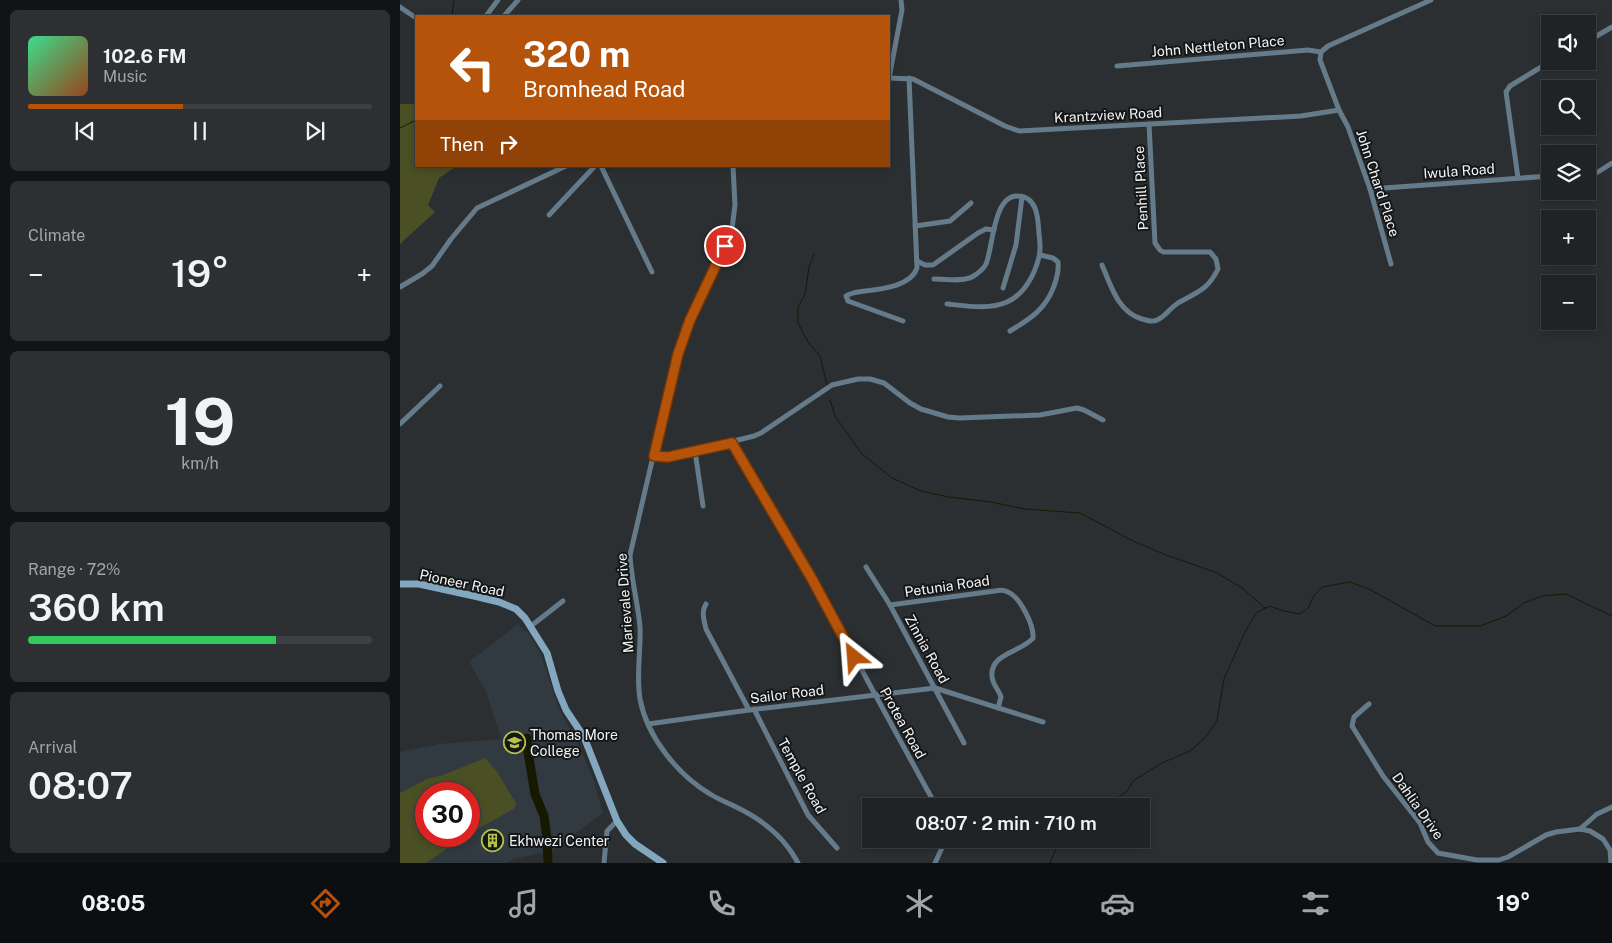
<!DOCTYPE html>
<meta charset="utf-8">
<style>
body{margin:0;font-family:"Public Sans",sans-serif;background:#2d2f32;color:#f1f3f6;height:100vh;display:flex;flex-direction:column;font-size:19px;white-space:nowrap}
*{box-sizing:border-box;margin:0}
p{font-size:16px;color:#a2a4a7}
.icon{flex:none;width:28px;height:28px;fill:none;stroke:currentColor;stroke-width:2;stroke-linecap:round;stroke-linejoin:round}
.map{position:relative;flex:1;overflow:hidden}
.panel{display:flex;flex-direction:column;gap:10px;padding:10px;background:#121314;width:400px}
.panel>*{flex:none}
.guide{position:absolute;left:15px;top:15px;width:475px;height:152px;border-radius:0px;box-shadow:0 2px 8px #0003,0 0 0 1px #3d4042;background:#b45309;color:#fff;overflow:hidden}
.fabs{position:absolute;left:1141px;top:15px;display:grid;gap:10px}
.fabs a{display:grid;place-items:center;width:55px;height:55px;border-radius:0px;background:#202325;box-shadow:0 2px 8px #0003,0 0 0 1px #3d4042;font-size:25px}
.speed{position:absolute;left:15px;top:782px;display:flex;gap:10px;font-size:25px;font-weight:700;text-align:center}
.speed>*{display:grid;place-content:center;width:65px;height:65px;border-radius:50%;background:#202325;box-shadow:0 2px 8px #0003,0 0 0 1px #3d4042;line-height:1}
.speed .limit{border:8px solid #d22;background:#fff;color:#111}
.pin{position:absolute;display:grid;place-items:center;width:42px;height:42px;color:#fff;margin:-21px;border:2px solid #fff;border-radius:50%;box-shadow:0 1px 5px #0007}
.me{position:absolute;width:55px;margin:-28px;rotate:332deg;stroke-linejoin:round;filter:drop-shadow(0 0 4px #0008)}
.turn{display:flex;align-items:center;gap:18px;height:105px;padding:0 25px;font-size:22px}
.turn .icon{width:65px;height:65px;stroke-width:2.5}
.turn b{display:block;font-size:35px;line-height:42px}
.then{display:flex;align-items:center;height:48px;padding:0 25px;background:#0003;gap:10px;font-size:19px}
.big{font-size:38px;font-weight:600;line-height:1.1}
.panel .card{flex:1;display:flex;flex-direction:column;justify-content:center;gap:8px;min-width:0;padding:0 18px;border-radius:8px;background:#2d2f32}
.panel .dial{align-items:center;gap:0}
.dial b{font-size:65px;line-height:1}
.song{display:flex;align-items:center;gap:15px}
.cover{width:60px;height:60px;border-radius:8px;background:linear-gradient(135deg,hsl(150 70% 55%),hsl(20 70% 35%))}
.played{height:5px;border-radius:2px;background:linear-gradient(90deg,#b45309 45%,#3d4042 45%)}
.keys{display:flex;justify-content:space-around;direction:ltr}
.heat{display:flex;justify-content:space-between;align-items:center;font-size:28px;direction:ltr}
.charge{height:8px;border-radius:4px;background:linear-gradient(90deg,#34c759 72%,#3d4042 0)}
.trip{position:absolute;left:462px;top:798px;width:288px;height:50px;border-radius:0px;background:#202325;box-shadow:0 2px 8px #0003,0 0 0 1px #3d4042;font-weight:600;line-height:50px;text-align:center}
.menu{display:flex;height:80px;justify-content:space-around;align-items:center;background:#0d0e0f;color:#a2a4a7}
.menu .icon{width:35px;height:35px}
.menu .current{color:#b45309}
.menu b{font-size:22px;color:#f1f3f6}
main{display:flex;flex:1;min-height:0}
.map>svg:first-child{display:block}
</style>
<main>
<section class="panel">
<div class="card">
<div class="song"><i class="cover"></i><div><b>102.6 FM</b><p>Music</p></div></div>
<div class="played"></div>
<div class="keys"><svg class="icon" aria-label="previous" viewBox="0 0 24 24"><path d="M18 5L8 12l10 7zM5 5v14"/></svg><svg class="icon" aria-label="pause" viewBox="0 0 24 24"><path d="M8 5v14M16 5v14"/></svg><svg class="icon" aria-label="next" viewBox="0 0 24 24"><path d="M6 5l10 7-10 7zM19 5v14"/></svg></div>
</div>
<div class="card"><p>Climate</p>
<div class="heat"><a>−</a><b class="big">19°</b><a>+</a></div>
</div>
<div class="card dial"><b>19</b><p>km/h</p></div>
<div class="card"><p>Range · 72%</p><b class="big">360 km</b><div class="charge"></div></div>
<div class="card"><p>Arrival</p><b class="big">08:07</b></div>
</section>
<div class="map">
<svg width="1212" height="863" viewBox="0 0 1212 863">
<rect width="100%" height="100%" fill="#2b2f31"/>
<!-- built -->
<path fill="#303a40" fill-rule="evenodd" d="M 118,624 L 125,632 L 127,631 L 141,655 L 159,709 L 177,742 L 193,778 L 203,813 L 151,851 L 114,859 L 107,863 L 0,863 L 0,752 L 38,744 L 101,739 L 86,691 L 69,662 ZM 26,794 L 69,794 L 69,836 L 26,836 Z"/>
<!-- green -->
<g fill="#4a4f24">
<polygon points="0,104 16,104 16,166 57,166 39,178 28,205 35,212 0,244"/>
<polygon points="85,758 97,772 116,803 115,808 78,829 73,822 69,826 69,794 26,794 26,836 58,836 45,850 26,863 0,863 0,793 27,779 43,775"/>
</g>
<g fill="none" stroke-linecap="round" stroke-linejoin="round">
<!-- stream -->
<g stroke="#161900" stroke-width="1">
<polyline points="52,16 54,0"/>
<polyline points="0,128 16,120"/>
<polyline points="414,254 409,267 405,294 398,307 398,323 408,342 420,356 427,385"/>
<polyline points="430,400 435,416 461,453 492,478 521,491 549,497 591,502 625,509 680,513 733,541 766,555 815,572 841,587 865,608"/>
<polyline points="681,806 701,801 715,800 727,791 734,780 762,763 790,751 804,739 817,721 824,679 845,632 856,613 869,606 884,611 900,614 909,607 913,597 922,587 950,582 971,590 1035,626 1080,626 1106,616 1124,603 1142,596 1166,594 1212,616"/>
<polyline points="650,863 660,839"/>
</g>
<!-- river -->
<polyline stroke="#161900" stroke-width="9" points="127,738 128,752 135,794 144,816 147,839 148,863"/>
<!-- minor -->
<g stroke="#657b8a" stroke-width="5">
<polyline points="0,7 16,18"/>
<polyline points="86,16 98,0"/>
<polyline points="104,16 118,0"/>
<polyline points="1188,41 1212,27"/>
<polyline points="717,66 908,50 921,52"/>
<polyline points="489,78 513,79 605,126 619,131 901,116 939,110"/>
<polyline points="489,78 502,10 501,0"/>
<polyline points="201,166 252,272"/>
<path d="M 333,166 L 335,205 L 332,229 L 325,247 L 290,320 L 277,354 L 230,555 C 231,579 238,603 240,627 C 241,651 236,675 240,699 C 247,737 278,775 310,794 C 318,799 326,802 334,806 C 362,819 384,836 398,863"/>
<polyline points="1188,174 1198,172 1212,163"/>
<polyline points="1118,178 1106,92 1110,86 1151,61"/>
<polyline points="970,189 1150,176"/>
<polyline points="149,215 195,166"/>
<polyline points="515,226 550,221 571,203"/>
<polyline points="517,261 525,265 533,265 578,233 586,229 594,230"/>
<polyline points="991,264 970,189 948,127 939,110 920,60 921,52 928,46 1031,0"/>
<path d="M 702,265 C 711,286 718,312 742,319 C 747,320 752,323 757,320 C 765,317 770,308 778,303 C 797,292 807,291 818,269 L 816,259 L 810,252 L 763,252 L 760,250 L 755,243 L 749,124"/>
<path d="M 534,279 C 546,279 561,282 572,277 C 577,274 583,270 586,264 C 593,248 593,196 617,196 C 638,196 638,219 639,234 C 640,241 641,249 639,257 C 635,274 624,295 607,302 C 589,310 567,306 547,304"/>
<polyline points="0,287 22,274 32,266 51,239 77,208 166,166"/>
<polyline points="603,288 616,245 622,197"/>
<path d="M 503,321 L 448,301 L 446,296 C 452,292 458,292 465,291 C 482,289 511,286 517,268 L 509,78"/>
<path d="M 610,331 C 630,319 646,309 654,286 C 657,278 659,271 658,262 L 653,258 L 640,255"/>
<polyline points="0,424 40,386"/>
<polyline points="332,443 412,579 536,806"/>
<polyline points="295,451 303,506"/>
<polyline points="254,456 274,456 354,436 361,433 432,385 458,379 470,379 484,383 510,403 521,409 548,417 560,418 640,415 677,408 684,410 703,420"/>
<polyline points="466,567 490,605 564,743"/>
<path d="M 306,604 C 301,612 304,620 306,629 L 349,710"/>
<path d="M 490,605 L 595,591 C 599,590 604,590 608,592 C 620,597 634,625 633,638 C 622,652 590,653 592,676 C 592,684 599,690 601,697 L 598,708"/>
<polyline points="131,626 163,601"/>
<polyline points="969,704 954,717 952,726 983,776 1020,823 1028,842 1038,853 1077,860 1099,860 1108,857 1146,835 1156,832 1180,829 1190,831 1203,839 1210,850 1211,863"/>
<polyline points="354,709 408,815 437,848"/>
<polyline points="248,724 349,710 535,688 643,722"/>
<polyline points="1180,829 1197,814 1212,807"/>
<polyline points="204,863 207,831 217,821"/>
<polyline points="535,863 546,839"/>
</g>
<!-- secondary -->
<polyline stroke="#83a7be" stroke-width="7" points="0,584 19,584 74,596 99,602 116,609 125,618 147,653 158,691 166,710 184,737 217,821 226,835 235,844 263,863"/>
</g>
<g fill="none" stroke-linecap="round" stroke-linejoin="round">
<defs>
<polyline id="route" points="325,246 290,320 278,354 254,456 268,457 332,443 412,579 454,657"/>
</defs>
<!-- route casing -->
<use href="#route" stroke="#753606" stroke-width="12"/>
<!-- route -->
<use href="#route" stroke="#b45309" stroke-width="9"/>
</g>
<!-- icons -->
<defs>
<symbol id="school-ring" viewBox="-11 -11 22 22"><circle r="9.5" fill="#151618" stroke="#b5c249" stroke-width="1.5"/><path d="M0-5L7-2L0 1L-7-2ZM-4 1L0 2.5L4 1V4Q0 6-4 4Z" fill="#b5c249"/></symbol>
<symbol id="building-ring" viewBox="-11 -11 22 22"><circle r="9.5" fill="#151618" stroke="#b5c249" stroke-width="1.5"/><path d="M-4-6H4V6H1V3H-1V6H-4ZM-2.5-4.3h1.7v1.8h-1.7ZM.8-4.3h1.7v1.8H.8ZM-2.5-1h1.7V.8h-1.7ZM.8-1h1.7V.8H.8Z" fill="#b5c249"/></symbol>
</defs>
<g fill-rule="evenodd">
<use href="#school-ring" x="102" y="730" width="25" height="25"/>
<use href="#building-ring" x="80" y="828" width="25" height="25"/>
</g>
<g text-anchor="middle" stroke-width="4" stroke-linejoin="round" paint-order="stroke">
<!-- street labels -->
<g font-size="14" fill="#f1f4f5" stroke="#151618">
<text transform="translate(818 46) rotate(-5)" y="5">John Nettleton Place</text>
<text transform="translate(708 115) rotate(-3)" y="5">Krantzview Road</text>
<text transform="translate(1059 171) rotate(-4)" y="5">Iwula Road</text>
<text transform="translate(978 183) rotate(72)" y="5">John Chard Place</text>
<text transform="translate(741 188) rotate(-93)" y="5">Penhill Place</text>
<text transform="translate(62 583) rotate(12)" y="5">Pioneer Road</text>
<text transform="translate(547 586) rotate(-8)" y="5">Petunia Road</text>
<text transform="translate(225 603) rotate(-94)" y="5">Marievale Drive</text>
<text transform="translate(527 649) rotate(61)" y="5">Zinnia Road</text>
<text transform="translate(387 694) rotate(-7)" y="5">Sailor Road</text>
<text transform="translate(503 723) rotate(61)" y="5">Protea Road</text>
<text transform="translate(402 776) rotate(61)" y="5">Temple Road</text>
<text transform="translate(1018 806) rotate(55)" y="5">Dahlia Drive</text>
</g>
<!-- poi labels -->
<g font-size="14" fill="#f1f4f5" stroke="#151618" text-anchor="start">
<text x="130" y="740">Thomas More<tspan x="130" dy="16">College</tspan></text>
<text x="109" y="846">Ekhwezi Center</text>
</g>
</g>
</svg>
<div class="fabs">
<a><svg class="icon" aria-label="sound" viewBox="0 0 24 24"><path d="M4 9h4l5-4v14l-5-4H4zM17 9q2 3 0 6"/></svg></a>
<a><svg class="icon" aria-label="search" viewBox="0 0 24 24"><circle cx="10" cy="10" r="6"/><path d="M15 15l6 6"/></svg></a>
<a><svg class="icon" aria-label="layers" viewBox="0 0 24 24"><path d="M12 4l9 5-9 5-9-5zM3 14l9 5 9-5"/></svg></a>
<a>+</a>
<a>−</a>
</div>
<div class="speed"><div class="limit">30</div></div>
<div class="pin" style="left:325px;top:246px;background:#d93025"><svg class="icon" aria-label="arrive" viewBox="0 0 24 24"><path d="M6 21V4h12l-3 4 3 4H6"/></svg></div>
<svg class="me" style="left:454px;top:657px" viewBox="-20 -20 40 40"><path d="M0-17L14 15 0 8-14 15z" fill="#b45309" stroke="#fff" stroke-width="4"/></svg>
<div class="trip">08:07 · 2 min · 710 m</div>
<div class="guide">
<div class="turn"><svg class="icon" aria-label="left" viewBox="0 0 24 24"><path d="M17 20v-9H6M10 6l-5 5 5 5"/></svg><div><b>320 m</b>Bromhead Road</div></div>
<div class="then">Then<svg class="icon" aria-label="right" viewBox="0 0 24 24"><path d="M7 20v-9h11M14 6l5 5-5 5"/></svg></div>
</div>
</div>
</main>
<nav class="menu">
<b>08:05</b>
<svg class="icon current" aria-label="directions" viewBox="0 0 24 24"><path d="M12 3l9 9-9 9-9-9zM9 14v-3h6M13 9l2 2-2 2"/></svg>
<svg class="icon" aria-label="music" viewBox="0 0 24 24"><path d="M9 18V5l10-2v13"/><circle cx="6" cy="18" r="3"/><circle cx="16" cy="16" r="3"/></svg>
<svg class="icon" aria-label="phone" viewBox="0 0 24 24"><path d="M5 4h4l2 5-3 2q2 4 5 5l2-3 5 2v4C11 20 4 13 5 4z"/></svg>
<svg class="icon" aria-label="climate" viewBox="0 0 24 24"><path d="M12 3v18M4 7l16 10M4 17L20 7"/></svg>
<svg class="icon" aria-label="car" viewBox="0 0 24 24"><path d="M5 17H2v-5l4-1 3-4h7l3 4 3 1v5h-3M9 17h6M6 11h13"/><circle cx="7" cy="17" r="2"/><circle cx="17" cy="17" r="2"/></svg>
<svg class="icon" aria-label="filters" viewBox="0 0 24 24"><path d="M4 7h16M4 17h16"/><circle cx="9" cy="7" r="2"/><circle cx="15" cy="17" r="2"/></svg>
<b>19°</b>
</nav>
